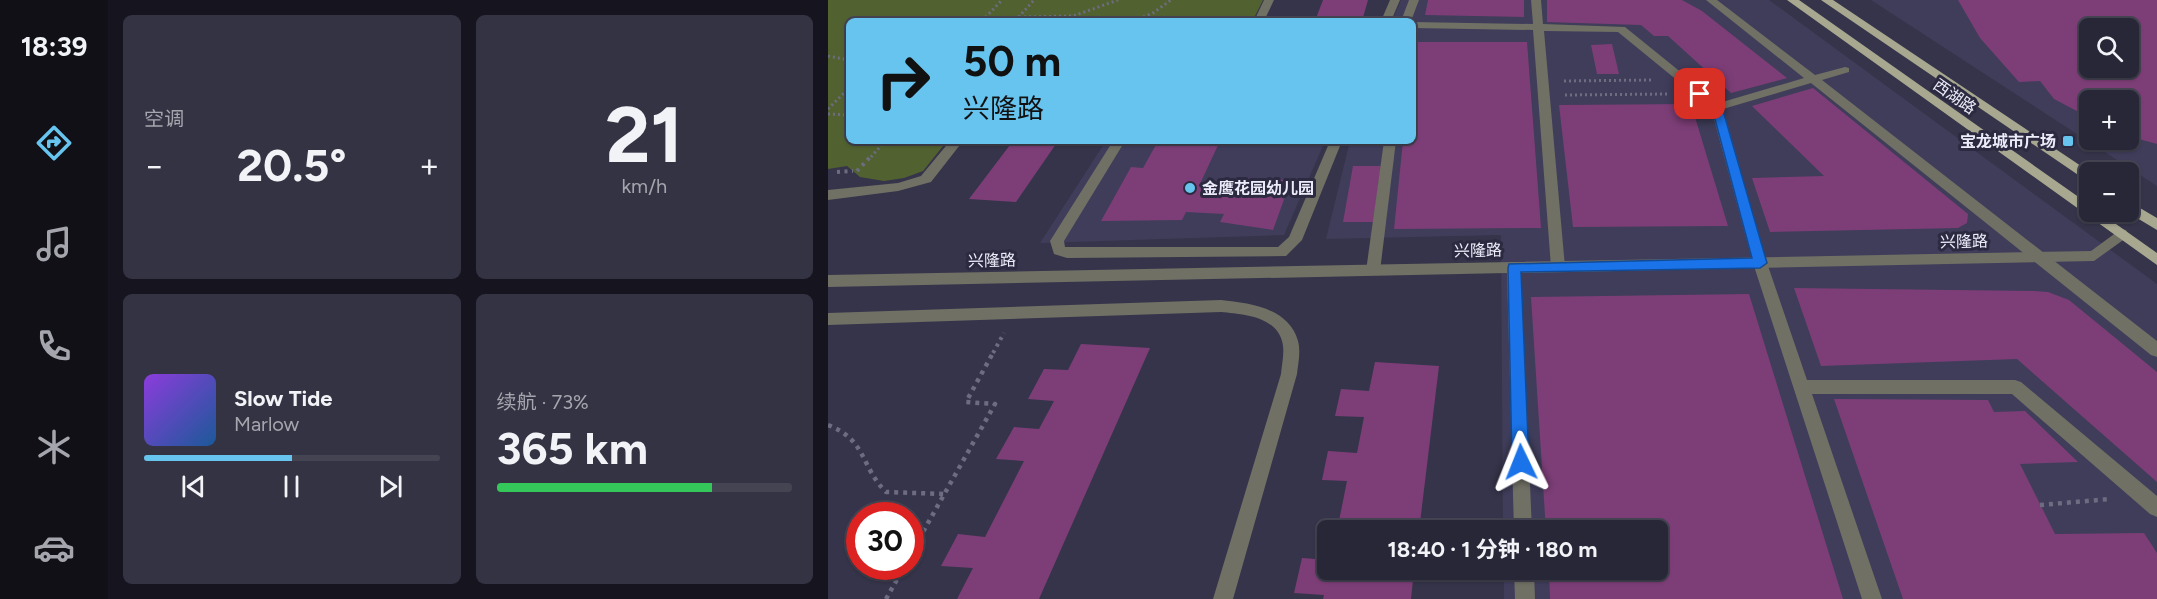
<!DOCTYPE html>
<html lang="zh">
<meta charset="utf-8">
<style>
body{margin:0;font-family:Figtree,"Noto Sans SC",sans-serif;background:#343343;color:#f1f3f6;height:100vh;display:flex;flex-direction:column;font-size:22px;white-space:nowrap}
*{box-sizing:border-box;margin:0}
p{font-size:20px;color:#a5a5ae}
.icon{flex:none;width:33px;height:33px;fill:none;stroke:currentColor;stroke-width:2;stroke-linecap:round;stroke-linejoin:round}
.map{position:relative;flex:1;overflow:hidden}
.side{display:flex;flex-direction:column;gap:15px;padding:15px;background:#16151f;width:720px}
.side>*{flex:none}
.hud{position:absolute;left:18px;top:18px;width:570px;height:126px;border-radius:9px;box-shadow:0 2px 4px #0004,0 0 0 2px #444453;background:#67c4ef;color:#111;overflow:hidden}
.fabs{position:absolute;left:1251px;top:18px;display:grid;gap:12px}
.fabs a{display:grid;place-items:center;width:60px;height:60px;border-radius:9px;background:#282738;box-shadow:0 2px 4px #0004,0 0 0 2px #444453;font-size:30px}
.speed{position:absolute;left:18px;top:502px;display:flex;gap:12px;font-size:30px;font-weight:700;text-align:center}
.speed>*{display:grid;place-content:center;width:78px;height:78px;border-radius:50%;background:#282738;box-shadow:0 2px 4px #0004,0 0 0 2px #444453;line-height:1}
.speed .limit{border:9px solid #d22;background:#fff;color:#111}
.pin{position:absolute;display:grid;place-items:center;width:51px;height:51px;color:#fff;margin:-26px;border-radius:12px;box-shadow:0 3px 9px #0006}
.me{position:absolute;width:66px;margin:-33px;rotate:358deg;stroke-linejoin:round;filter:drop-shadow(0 0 4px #0008)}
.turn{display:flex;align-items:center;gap:21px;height:126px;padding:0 18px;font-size:27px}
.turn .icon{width:78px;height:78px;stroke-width:2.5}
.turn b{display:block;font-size:42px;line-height:51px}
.big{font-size:45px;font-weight:700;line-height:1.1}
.side .card{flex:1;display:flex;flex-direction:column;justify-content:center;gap:9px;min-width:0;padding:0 21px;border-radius:9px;background:#343343}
.side .dial{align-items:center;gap:0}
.dial b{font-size:78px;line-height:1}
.song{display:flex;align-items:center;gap:18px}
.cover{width:72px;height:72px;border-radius:9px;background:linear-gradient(135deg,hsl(270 70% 55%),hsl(210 70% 35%))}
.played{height:6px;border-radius:3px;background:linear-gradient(90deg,#67c4ef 50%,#444453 50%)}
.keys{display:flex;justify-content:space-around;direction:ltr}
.heat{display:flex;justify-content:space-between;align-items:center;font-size:33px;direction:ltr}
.charge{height:9px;border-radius:4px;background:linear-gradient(90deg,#34c759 73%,#444453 0)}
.side .tiles{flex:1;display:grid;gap:15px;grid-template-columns:repeat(2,1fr)}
.trip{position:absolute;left:489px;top:520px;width:351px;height:60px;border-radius:9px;background:#282738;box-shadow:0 2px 4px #0004,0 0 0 2px #444453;font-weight:700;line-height:60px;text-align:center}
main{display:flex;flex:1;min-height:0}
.menu{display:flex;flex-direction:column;width:108px;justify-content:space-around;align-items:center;background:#101016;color:#a5a5ae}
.menu .icon{width:42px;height:42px}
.menu .active{color:#67c4ef}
.menu b{font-size:27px;color:#f1f3f6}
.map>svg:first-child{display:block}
</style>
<main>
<nav class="menu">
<b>18:39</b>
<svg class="icon active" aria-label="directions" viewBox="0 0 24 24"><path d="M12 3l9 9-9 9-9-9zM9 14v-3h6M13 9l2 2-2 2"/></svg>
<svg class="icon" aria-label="music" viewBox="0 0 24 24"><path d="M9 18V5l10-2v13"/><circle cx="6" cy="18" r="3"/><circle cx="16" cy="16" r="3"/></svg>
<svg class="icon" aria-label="phone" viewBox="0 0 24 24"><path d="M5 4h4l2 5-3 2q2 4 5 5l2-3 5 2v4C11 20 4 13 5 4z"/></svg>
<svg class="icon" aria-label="climate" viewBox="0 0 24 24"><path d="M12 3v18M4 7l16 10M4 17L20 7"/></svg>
<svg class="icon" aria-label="car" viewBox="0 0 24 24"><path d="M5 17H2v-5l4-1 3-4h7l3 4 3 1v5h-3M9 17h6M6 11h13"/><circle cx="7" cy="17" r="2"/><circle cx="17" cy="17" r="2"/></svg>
</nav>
<section class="side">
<div class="tiles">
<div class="card"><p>空调</p>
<div class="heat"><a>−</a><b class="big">20.5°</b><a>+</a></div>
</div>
<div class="card dial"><b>21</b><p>km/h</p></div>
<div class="card">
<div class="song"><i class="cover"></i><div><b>Slow Tide</b><p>Marlow</p></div></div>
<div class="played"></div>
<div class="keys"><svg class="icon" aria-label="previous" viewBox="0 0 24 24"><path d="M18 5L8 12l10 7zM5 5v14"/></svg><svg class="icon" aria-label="pause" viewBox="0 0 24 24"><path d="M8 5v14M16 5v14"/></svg><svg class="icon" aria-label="next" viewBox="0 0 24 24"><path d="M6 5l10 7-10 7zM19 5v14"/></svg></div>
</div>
<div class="card"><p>续航 · 73%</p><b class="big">365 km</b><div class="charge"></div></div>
</div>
</section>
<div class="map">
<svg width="1329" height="599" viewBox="0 0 1329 599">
<rect width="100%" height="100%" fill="#36344a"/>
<!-- built -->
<g fill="#3f3d5a" fill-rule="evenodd">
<polygon points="573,0 941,0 1329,284 1329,599 676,599 676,570 830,570 830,531 675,531 673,235 498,239 522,141 585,141 585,21 564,21"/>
<path d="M 1043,0 L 1329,0 L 1329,186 ZM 1262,28 L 1300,28 L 1300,68 L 1262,68 ZM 1262,100 L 1300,100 L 1300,140 L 1262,140 Z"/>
<polygon points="278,141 497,141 456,235 212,243"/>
</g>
<!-- green -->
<polygon fill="#516230" points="0,0 435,0 426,18 420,21 21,21 21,141 119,141 95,171 76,178 56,181 32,177 19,166 0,169"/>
<!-- building -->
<g fill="#7d3e77" fill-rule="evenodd">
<polygon points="495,0 540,0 534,21 487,21"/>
<polygon points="600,0 696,0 696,17 597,15"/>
<polygon points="719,0 854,0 874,11 959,78 903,93 840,36 826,36 813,25 719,22"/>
<path d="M 1130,0 L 1329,0 L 1329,144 L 1300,136 L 1300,100 L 1262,100 L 1262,118 L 1226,99 L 1212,81 L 1191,82 L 1152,38 ZM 1262,28 L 1300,28 L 1300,68 L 1262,68 Z"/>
<polygon points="585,42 699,42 713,228 566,229 575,141 585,141"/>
<polygon points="784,44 791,74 769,74 763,45"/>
<polygon points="985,88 1140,214 1139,223 1130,228 942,232 924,178 996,176 924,106"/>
<polygon points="863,104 900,226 745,227 731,105"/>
<polygon points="185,141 230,141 188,202 141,199"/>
<polygon points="330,141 392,141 371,186 407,187 412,178 463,180 445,230 392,222 396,214 358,212 354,220 273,221 303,167 315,168"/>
<polygon points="525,166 553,166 545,222 515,222"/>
<polygon points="966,288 1206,291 1220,292 1241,300 1329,372 1329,482 1189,359 993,366"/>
<polygon points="921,294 1015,599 722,599 721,570 830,570 830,531 718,531 703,297"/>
<polygon points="253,344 322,348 211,599 129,599 145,568 113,566 130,534 157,537 196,461 168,459 186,427 211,429 226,401 200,399 216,369 240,370"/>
<polygon points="547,362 611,366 591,531 509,531 519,481 494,480 500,451 529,453 536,417 507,416 513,389 541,391"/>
<polygon points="1006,399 1160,400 1166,412 1197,411 1250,462 1192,464 1227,534 1316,533 1329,553 1329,599 1075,599"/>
<polygon points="474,558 500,560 500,570 586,570 583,599 495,599 496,595 466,593"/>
</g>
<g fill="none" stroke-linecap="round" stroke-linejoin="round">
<!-- path-far2 -->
<g stroke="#6e6c80" stroke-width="3" stroke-dasharray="2 3" stroke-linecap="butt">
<polyline points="191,17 245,16 290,0"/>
<polyline points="154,21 174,0"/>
<polyline points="187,21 206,0"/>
<polyline points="306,21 325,13 343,0"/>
<polyline points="0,56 21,60"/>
<polyline points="736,81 824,80"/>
<polyline points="737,95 841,94"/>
<polyline points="0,109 21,88"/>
<polyline points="0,114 21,115"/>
<polyline points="43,157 57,141"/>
</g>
<!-- path-far1 -->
<g stroke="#6e6c80" stroke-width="4" stroke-dasharray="3 4.5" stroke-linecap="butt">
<polyline points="29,171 44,155"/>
<polyline points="9,172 25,171"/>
<polyline points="165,353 176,333"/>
</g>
<!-- path -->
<g stroke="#6e6c80" stroke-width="4.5" stroke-dasharray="4 5" stroke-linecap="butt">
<path d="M 0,425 C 39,440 32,466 58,492 L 116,494"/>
<polyline points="1212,505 1282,499"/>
<polyline points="82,555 167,404 138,402 166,351"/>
<polyline points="58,599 76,567"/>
</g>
<!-- lane -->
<g fill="#707065" fill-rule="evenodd">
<polygon points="436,0 446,0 436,21 426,21"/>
<polygon points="562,0 572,0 563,21 553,21"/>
<polygon points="581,0 591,0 583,21 573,21"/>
<polygon points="703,0 713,0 715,24 797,27 891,103 976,78 878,0 889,0 987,75 1017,67 1021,68 1021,72 994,80 1329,341 1329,357 1323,355 983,83 895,109 939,263 979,380 1187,380 1193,382 1329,496 1329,517 1322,514 1184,394 984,394 1054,599 1034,599 925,263 883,108 790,32 716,31 737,267 730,272 723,267 705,30 585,28 585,22 705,24"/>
<polygon points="122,141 135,141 103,182 70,191 0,200 0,190 70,183 93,176"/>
<polygon points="285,141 297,141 236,241 237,247 450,247 461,237 502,141 514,141 474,240 458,256 239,258 226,254 222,241"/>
<polygon points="556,141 568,141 552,271 550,275 540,275 538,271"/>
<path d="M 393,300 C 422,303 461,308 470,341 C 473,352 470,364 469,374 L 405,599 L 385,599 L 453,374 C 454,363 457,351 454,341 C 447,316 414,314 393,312 L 0,325 L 0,313 Z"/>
</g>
<!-- street -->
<g fill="#707065" fill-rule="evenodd">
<polygon points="1293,229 1298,230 1300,234 1298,238 1266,261 693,273 704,531 686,531 679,273 0,287 0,275 1263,251"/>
<polygon points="686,570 706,570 707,599 687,599"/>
</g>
<!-- primary -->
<g fill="#a8a890" fill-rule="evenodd">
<polygon points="959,0 971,0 1262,205 1262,212 1271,212 1329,253 1329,265"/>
<polygon points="993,0 1005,0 1262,172 1262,183"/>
<polygon points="1300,201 1329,218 1329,230 1299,212 1300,212"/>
</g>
</g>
<!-- route -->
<polygon fill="#1a73e8" stroke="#114b97" stroke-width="1.5" points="872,91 894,107 939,263 932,268 693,272 701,462 698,467 693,469 687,467 684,462 680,268 681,264 924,258 884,108 867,94"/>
<!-- markers -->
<g fill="#67c4ef" stroke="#2c2a40" stroke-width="2">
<rect x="1234" y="135" width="12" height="12" rx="3"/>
<circle cx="362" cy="188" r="6"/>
</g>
<g text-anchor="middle" stroke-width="6" stroke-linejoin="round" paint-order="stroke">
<!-- street labels -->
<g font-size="16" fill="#ebebf9" stroke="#2c2a40">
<text transform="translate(1127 96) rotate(35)" y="6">西湖路</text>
<text transform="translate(1136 241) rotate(-1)" y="6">兴隆路</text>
<text transform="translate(650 250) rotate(-1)" y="6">兴隆路</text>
<text transform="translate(164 260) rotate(-1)" y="6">兴隆路</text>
</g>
<!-- poi labels -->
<g font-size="16" font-weight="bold" fill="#ebebf9" stroke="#2c2a40" text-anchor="end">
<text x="1228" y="147">宝龙城市广场</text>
<text x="374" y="194" text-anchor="start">金鹰花园幼儿园</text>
</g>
</g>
</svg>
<div class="fabs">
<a><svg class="icon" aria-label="search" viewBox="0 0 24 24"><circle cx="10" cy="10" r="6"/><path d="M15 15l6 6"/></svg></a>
<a>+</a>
<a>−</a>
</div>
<div class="speed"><div class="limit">30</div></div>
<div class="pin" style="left:872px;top:94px;background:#d93025"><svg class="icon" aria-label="arrive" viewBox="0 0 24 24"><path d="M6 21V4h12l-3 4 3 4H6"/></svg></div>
<svg class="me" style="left:693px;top:462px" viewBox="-20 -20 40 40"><path d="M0-17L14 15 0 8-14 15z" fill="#1a73e8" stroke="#fff" stroke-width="4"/></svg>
<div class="trip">18:40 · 1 分钟 · 180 m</div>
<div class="hud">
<div class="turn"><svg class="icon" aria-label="right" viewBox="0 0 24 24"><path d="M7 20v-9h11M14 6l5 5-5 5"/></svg><div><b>50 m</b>兴隆路</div></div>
</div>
</div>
</main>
